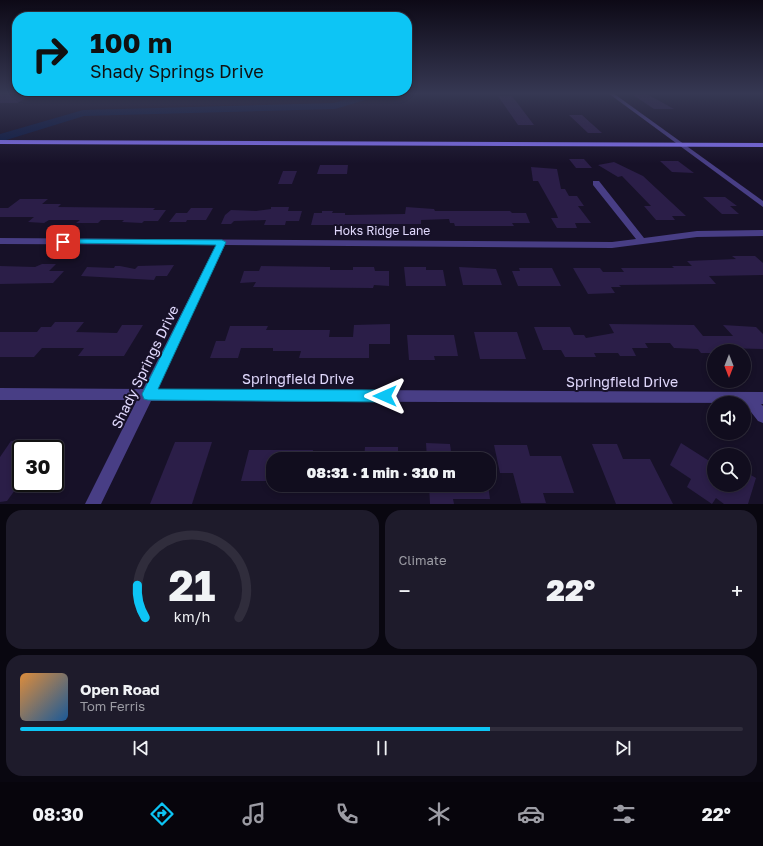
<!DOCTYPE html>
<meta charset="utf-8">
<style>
body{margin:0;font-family:"Golos Text",sans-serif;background:#1e1b2b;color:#f1f3f6;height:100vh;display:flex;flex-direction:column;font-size:15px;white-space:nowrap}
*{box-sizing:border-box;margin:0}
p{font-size:13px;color:#9c9ca4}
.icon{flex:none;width:22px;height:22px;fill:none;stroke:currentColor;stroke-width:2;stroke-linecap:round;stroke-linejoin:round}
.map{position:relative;height:504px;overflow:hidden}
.details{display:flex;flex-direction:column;gap:6px;padding:6px;background:#090710;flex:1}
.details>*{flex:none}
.guide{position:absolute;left:12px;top:12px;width:400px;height:84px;border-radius:16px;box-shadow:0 2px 6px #0003,0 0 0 1px #302d3c;background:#0dc5f5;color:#111;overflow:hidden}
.needle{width:26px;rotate:180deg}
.tools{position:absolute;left:707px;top:344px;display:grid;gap:8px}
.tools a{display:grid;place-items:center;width:44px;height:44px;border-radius:50%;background:#110d1e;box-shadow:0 2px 6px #0003,0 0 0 1px #302d3c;font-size:20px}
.speed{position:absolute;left:12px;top:440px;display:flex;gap:8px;font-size:20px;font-weight:700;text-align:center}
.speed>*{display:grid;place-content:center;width:52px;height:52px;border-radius:50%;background:#110d1e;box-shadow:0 2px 6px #0003,0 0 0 1px #302d3c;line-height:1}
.speed .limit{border:2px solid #111;border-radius:6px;background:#fff;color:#111}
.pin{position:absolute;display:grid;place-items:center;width:34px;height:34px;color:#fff;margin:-17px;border-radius:8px;box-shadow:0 2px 6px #0006}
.me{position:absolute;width:44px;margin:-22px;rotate:270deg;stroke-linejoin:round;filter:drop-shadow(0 0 3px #0008)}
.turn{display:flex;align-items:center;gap:14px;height:84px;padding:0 12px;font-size:18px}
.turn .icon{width:52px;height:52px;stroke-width:2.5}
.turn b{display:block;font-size:28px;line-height:34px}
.big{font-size:30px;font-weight:800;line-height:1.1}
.details .card{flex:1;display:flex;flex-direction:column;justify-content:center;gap:6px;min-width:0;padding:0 14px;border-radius:16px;background:#1e1b2b}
.details .dial{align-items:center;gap:0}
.dial svg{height:104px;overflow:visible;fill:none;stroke:#302d3c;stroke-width:7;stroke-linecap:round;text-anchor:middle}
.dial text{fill:#f1f3f6;stroke:none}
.song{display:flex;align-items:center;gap:12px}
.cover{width:48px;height:48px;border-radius:6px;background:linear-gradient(135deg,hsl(30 70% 55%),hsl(210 70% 35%))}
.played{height:4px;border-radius:2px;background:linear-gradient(90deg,#0dc5f5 65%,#302d3c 65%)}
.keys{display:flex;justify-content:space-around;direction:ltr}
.heat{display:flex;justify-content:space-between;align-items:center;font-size:22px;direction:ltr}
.details .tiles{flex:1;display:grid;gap:6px;grid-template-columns:1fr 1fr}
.card:last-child{grid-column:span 2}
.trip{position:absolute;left:266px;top:452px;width:230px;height:40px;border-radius:16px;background:#110d1e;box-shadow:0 2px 6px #0003,0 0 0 1px #302d3c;font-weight:800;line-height:40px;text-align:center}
.tabs{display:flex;height:64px;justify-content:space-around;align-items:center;background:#07050c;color:#9c9ca4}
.tabs .icon{width:28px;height:28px}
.tabs .current{color:#0dc5f5}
.tabs b{font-size:18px;color:#f1f3f6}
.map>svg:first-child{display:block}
</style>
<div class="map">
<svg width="763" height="504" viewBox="0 0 763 504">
<rect width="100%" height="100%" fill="#171128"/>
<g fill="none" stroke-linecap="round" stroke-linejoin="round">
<!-- river -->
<polygon fill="#0d1b45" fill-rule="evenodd" points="366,93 383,93 382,95 335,109 84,116 0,142 0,134 83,110 334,103"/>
</g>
<!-- building -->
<g fill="#2b1e48">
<polygon points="0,93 37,93 17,103 0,103"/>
<polygon points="630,93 645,93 674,109 654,109"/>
<polygon points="498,96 512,96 534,125 518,125"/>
<polygon points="569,115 582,115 602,133 588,133"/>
<polygon points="569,159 584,159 592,168 576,168"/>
<polygon points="660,161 678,161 694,173 672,172"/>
<polygon points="614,162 643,176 686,216 672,216 675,220 656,220 644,206 651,206 622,176 618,177 598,165"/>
<polygon points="320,165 348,165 347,174 317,174"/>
<polygon points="531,167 557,169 561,189 565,189 569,196 577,196 584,206 578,206 591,223 575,223 577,228 557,228 551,218 558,218 556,213 538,181 533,181"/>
<polygon points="283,171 297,171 292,184 278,184"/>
<polygon points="703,197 725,197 737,206 730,206 739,214 722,214"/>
<polygon points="20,199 48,199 42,204 61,204 58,207 155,208 153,210 166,210 158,221 144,221 142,223 122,222 124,220 101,220 98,223 76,223 80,220 49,220 44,223 28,222 34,217 0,217 0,208 8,208"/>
<polygon points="271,207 289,207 288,211 302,211 299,221 286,221 285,225 264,225 266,220 234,221 231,224 221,224 225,215 231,210 256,211 271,209"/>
<polygon points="406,207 434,209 435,211 510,211 512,213 526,213 530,223 512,223 514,226 455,226 454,223 450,223 449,219 421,220 421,224 344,224 344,225 311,225 314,213 322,213 322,211 333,211 332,213 345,213 345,215 405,214"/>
<polygon points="191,208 213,208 206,220 187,220 186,222 169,222 176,213 187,213"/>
<polygon points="732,256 755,256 763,263 763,275 709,276 716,284 619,285 621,287 611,287 615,293 588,294 573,268 600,268 603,272 624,272 621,268 674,268 672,266 692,266 687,261 736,259"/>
<polygon points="42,264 56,264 49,271 64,271 53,283 0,284 0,266 35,267"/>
<polygon points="174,265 167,276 156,276 154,280 81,276 87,267 114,268 115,266 120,266 135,269 138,266"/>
<polygon points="261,266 330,267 330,270 353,270 353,267 374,267 375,271 389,271 389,286 374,285 373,288 253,287 256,282 240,283 244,271 259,271"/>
<polygon points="404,267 426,267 426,270 443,270 446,286 406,286"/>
<polygon points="459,267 496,269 502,285 463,285"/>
<polygon points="519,268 552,268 561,286 518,286 512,271 520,271"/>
<polygon points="55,322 84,322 76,332 117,333 122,325 143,325 124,356 78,356 84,348 42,348 34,357 0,357 0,332 37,332 41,327 51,327"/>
<polygon points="390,324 390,344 369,344 369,358 299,358 301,351 273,351 273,348 241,348 238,358 210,358 216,341 225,341 230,326 268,326 266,330 330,330 329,337 353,337 354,325"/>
<polygon points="609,324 694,325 703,336 733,336 723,325 756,327 763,334 763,349 722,348 725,351 714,351 714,353 701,353 698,349 674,348 670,343 645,343 648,348 632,348 636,356 620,356 618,353 594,353 596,357 565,357 561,350 543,350 534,327 570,327 574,335 584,335 586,338 614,333"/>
<polygon points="474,332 517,332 526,359 480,359"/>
<polygon points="407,335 454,335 458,356 434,356 435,360 409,360"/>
<polygon points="11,441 21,441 21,490 15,490 7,501 0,502 0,457"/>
<polygon points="175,442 212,442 192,504 150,504"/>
<polygon points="426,443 450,444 452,459 427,459"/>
<polygon points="681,443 714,464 714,485 744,485 744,471 756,478 748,504 724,504 716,498 712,504 687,487 691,479 670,465"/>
<polygon points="592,444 617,444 623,459 650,459 673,504 616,504"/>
<polygon points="494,445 527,445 530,456 561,456 574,493 543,493 546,503 521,503 513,473 500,473"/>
<polygon points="365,447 398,447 398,459 364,459"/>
<polygon points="249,450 313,450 312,459 273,459 273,481 241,481"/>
<polygon points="429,485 488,485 490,499 453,499 454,504 430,504"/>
</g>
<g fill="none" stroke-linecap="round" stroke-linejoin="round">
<!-- street -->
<g fill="#483e85" fill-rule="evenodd">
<polygon points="608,93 613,93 763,201 763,207"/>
<polygon points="593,181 599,181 644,238 697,231 763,230 763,236 697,237 612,248 225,245 156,389 763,392 763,404 761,404 763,406 763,423 758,421 744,403 151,401 101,504 85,504 137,400 0,400 0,388 143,389 216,245 0,244 0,238 612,242 636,239 593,185"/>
</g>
<!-- secondary -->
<polygon fill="#8674f9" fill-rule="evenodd" points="0,140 763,143 763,147 0,144"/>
</g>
<!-- sky -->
<linearGradient id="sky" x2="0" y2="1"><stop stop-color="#0d0916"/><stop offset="0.57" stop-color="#363853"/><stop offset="1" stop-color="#363853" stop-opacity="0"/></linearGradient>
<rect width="763" height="164" fill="url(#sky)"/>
<!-- route -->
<polygon fill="#0dc5f5" stroke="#08809f" points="63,239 222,240 226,242 158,389 385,390 390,392 392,396 390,400 385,402 148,400 144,399 142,394 144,390 216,245 60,243 59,242 60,240"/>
<g text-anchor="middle" stroke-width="4" stroke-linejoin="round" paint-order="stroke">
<!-- street labels -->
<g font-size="12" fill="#e1d9fd" stroke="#171128">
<text x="382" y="235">Hoks Ridge Lane</text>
</g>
<!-- near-street labels -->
<g font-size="14" fill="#e1d9fd" stroke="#171128">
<text transform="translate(145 367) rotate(-64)" y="5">Shady Springs Drive</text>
<text x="298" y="384">Springfield Drive</text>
<text x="622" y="387">Springfield Drive</text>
</g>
</g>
</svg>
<div class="tools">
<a><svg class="needle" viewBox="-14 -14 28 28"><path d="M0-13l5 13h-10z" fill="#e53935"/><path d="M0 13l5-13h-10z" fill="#9c9ca4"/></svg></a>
<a><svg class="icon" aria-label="sound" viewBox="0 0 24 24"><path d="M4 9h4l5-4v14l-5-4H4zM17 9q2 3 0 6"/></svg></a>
<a><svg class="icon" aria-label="search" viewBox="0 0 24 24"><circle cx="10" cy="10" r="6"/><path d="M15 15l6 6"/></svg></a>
</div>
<div class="speed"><div class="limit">30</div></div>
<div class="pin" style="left:63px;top:242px;background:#d93025"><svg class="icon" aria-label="arrive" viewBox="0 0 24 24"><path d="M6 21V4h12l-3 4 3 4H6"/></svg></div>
<svg class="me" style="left:385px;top:396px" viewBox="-20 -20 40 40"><path d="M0-17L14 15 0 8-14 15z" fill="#0dc5f5" stroke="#fff" stroke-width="4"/></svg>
<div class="trip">08:31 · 1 min · 310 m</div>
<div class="guide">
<div class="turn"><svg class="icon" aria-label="right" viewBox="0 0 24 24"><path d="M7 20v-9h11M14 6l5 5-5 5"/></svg><div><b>100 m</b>Shady Springs Drive</div></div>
</div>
</div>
<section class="details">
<div class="tiles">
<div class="card dial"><svg viewBox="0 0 100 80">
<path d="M14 69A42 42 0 1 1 86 69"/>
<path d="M14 69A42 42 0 0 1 8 44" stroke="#0dc5f5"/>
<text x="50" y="56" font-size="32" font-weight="700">21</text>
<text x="50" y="72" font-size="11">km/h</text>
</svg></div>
<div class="card"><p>Climate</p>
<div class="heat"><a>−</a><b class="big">22°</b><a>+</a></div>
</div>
<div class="card">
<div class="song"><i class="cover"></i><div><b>Open Road</b><p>Tom Ferris</p></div></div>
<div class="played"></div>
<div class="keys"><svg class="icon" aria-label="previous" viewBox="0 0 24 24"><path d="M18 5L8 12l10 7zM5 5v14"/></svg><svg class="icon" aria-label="pause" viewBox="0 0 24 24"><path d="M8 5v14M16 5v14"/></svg><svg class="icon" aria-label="next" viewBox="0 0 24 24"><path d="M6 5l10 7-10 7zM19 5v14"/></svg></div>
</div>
</div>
</section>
<nav class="tabs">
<b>08:30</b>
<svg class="icon current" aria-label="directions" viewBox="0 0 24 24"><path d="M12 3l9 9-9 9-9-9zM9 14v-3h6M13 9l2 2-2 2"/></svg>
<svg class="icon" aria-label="music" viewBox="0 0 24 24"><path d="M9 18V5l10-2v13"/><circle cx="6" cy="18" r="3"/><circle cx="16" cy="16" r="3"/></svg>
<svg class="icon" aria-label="phone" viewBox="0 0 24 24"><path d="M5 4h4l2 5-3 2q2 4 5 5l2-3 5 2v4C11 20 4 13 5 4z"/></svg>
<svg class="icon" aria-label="climate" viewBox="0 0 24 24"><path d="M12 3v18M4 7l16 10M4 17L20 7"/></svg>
<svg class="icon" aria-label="car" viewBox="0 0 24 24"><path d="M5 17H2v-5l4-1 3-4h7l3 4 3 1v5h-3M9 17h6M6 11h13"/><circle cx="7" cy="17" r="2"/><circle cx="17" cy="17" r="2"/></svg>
<svg class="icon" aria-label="filters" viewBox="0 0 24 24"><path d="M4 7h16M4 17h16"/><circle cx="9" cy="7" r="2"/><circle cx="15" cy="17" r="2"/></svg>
<b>22°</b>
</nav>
